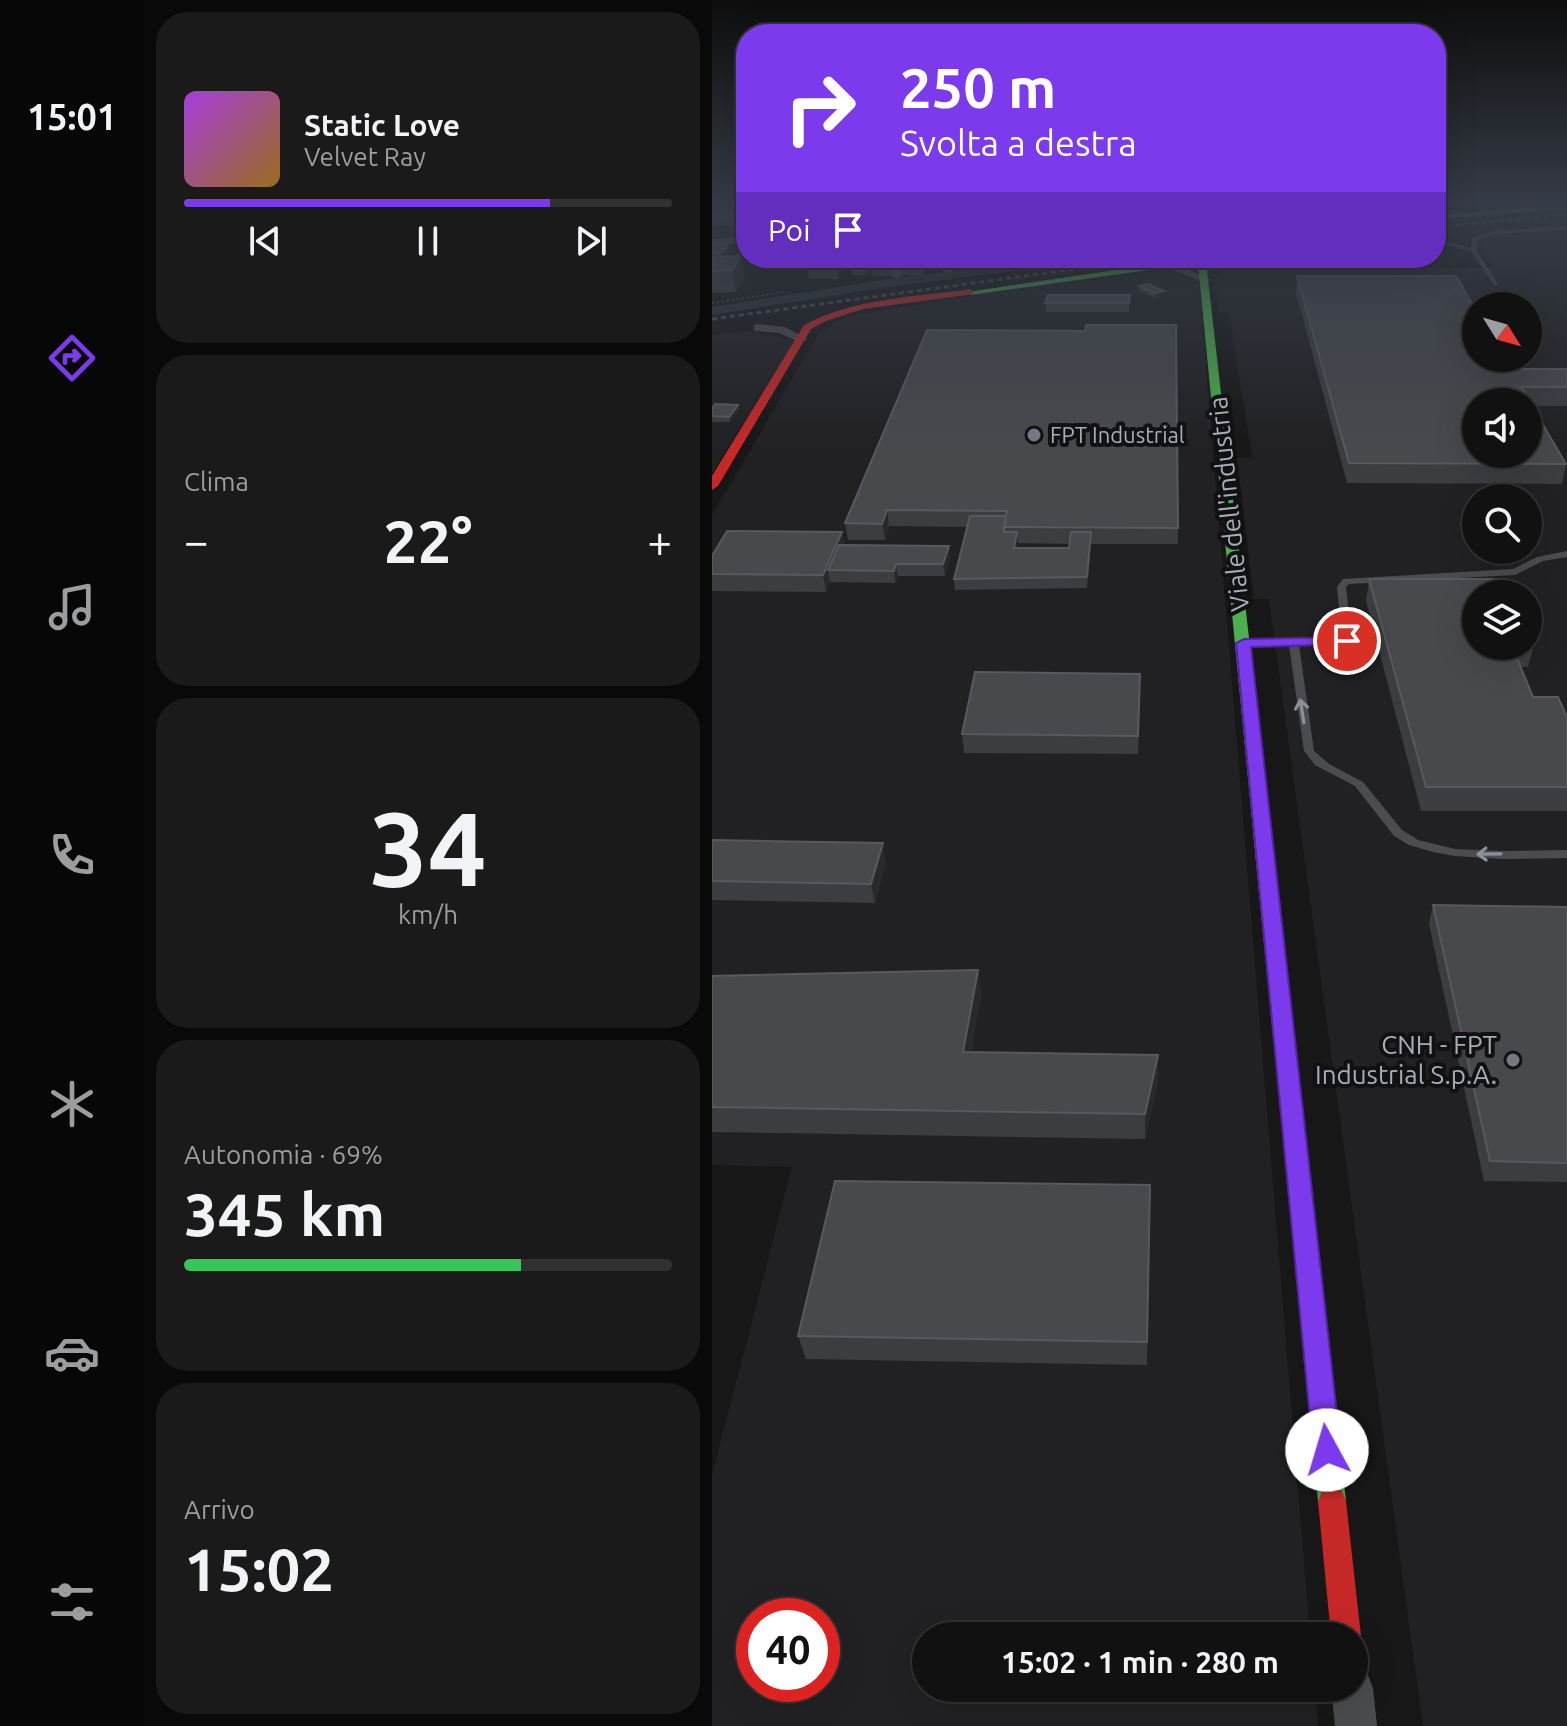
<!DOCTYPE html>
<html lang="it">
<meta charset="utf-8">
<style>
body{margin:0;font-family:Ubuntu,sans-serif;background:#1a1a1a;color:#f1f3f6;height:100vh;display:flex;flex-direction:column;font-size:30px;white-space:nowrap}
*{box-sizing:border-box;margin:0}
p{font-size:26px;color:#9c9d9f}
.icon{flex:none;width:44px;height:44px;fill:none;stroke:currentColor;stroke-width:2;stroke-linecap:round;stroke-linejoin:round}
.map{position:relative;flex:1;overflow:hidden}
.panel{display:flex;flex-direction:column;gap:12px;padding:12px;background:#090909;width:568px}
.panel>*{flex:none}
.top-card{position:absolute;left:24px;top:24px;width:710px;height:244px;border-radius:32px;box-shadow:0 8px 32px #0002,0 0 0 2px #303131;background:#7c3aed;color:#fff;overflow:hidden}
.needle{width:52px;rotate:127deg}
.fabs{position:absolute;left:750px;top:292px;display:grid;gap:16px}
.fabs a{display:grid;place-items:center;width:80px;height:80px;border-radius:50%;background:#111;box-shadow:0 8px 32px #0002,0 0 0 2px #303131;font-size:40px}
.speed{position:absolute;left:24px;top:1598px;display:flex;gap:16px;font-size:40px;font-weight:700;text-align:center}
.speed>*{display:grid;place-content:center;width:104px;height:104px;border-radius:50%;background:#111;box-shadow:0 8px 32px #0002,0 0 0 2px #303131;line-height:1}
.speed .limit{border:12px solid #d22;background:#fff;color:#111}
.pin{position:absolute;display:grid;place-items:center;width:68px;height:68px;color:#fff;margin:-34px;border:4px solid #fff;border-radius:50%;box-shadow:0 2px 8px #0007}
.me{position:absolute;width:88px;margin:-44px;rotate:354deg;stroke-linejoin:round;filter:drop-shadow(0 0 6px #0008)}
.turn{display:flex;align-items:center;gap:28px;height:168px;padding:0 32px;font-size:36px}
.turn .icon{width:104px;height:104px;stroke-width:2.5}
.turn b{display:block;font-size:56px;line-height:68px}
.then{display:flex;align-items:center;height:76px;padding:0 32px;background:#0003;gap:16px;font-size:30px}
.big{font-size:60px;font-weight:700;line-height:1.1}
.panel .widget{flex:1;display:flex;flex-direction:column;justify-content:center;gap:12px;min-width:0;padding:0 28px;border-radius:32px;background:#1a1a1a}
.panel .dial{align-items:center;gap:0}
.dial b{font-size:104px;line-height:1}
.song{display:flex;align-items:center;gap:24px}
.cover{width:96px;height:96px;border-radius:12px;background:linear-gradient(135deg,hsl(280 70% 55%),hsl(40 70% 35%))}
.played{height:8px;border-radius:4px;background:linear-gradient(90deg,#7c3aed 75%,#303131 75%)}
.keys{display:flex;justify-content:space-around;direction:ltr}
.heat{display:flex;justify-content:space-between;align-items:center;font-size:44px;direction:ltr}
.charge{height:12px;border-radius:6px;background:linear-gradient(90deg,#34c759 69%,#303131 0)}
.trip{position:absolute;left:200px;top:1622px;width:456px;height:80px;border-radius:40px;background:#111;box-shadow:0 8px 32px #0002,0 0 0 2px #303131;font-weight:700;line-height:80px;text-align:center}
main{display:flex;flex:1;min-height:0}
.tab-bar{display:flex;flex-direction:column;width:144px;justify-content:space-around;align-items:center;background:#070707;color:#9c9d9f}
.tab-bar .icon{width:56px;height:56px}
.tab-bar .current{color:#7c3aed}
.tab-bar b{font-size:36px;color:#f1f3f6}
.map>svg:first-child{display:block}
</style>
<main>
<nav class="tab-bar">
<b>15:01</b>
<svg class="icon current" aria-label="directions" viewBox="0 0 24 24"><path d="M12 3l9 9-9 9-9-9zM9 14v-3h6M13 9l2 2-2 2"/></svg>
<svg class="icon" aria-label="music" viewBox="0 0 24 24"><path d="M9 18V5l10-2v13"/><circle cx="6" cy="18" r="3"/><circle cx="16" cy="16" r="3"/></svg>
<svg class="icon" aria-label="phone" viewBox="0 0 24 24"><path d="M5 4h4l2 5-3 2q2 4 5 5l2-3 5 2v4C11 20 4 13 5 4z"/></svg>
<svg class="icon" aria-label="climate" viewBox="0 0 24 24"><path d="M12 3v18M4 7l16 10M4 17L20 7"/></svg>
<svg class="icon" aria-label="car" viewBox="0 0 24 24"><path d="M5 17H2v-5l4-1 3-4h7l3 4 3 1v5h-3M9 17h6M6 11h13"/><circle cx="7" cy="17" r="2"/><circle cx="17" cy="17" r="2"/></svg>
<svg class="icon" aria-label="filters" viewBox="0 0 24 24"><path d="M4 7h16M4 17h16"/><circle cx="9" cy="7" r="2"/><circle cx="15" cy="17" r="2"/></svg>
</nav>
<section class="panel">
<div class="widget">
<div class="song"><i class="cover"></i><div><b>Static Love</b><p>Velvet Ray</p></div></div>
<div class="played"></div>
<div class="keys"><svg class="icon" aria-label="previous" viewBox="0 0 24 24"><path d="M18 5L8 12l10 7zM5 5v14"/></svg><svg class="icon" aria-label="pause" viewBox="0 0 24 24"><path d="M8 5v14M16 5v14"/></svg><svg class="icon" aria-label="next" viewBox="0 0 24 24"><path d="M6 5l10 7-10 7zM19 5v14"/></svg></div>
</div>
<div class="widget"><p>Clima</p>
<div class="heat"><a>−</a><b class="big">22°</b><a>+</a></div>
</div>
<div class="widget dial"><b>34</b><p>km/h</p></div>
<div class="widget"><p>Autonomia · 69%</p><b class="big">345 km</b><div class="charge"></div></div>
<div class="widget"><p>Arrivo</p><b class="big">15:02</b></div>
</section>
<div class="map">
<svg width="855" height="1726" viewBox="0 0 855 1726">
<rect width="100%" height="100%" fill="#171717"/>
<!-- built -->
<g fill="#212124" fill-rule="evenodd">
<path d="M 855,230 L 855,1726 L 711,1726 L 557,599 L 542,599 L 525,458 L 540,457 L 517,312 L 508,312 L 502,275 L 519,268 L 782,268 L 768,244 L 772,236 ZM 764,306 L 816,306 L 816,358 L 764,358 ZM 764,402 L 816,402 L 816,454 L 764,454 ZM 764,498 L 816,498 L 816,550 L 764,550 ZM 764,594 L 816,594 L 816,646 L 764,646 Z"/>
<path d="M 459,270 L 487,281 L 598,1636 L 214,1636 L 214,1688 L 603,1688 L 606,1726 L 0,1726 L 0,1475 L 80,1167 L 0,1165 L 0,515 L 107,333 L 135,316 L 299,290 ZM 42,1616 L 110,1616 L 110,1684 L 42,1684 Z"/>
<polygon points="37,331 83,340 0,473 0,335"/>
</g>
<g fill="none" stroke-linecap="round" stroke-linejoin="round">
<!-- canal -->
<polygon fill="#2a3239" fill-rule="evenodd" points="342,258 378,258 372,262 169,288 0,315 0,307 169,280"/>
<!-- path -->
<polyline stroke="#4d4e52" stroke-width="2" stroke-dasharray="2 3" stroke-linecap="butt" points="0,303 73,292"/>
<!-- lane -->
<g fill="#4b4c50" fill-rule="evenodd">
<polygon points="855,226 855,230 781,234 765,240 764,250 786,284 783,286 759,251 724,242 724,238 759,248 760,238 780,231"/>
<polygon points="34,239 34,245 20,269 35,270 14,272"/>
<polygon points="855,551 855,557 831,561 803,575 637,584 634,587 640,641 638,643 587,645 602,751 617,764 651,782 690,830 706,840 743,849 791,851 855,850 855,858 791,859 743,856 721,852 697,845 682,836 643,786 603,765 592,751 577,645 532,646 527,643 532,640 630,638 625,587 631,579 801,569 825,557"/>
</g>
<!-- street -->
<g fill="#4b4c50" fill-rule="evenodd">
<polygon points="34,237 34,243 0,245 0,239"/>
<polygon points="184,258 194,258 191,276 185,279 179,276"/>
<polygon points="233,258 243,258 240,273 230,271"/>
<polygon points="451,262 459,262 500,280 490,282 451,266"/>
<polygon points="46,324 73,327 95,339 89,343 67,333 42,331 42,325"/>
<polygon points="642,1668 655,1673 661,1688 665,1726 623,1726 619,1688 642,1688"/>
</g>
<!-- fast -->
<g fill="#4caf50" fill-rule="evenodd">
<polygon points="855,205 855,209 724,219 724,215"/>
<polygon points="485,258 506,258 494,262 559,830 550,836 541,830 486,263 259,295 255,292"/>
<polygon points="584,1149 592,1151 595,1158 634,1501 630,1511 620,1515 610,1511 606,1501 573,1158 576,1151"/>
</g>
<!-- slow -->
<polygon fill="#ffc107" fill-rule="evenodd" points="550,824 559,830 595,1158 592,1165 584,1167 576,1165 573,1158 541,830"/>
<!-- jam -->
<g fill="#c62828" fill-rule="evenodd">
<path d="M 259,289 L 262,294 L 151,309 L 114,321 L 99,329 L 6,486 L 0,490 L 0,476 L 92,325 C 143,298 203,297 259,289 Z"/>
<polygon points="620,1487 630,1491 634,1501 649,1636 642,1648 642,1636 619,1636 606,1501 610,1491"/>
</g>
<!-- rail -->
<g stroke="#4b4c4f" stroke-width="3" stroke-dasharray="5 4" stroke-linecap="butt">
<polyline points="724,227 855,215"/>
<polyline points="0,319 443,258"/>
</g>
</g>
<!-- wall -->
<g fill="#3c3d40" fill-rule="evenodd">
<polygon points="16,204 34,204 34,211 25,211 25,207 17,207"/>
<polygon points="0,212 34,215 34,225 0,226"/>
<polygon points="0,245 18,254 15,256 33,277 24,292 0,293"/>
<polygon points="94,258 134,258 126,279 97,279"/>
<polygon points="152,258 175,258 175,261 180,269 179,276 160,276 159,266 157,266 154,275 141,275 140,270 150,262"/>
<polygon points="209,258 228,258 227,266 214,266 214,269 211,275 190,275 189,267 210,260"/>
<polygon points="252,258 272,258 272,262 270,268 252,268"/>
<polygon points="585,276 798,369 855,369 855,406 820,406 854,464 850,484 635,483 584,292"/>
<polygon points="427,286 452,291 452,296 443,298 427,290"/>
<polygon points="418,295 417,312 334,312 333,303"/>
<path d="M 215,330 L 466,528 L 466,544 L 379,544 L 375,588 L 243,590 L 242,579 L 255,527 L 177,526 L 173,540 L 136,540 L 133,523 ZM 306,543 L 357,544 L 357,548 L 305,548 Z"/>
<polygon points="26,405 27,410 18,422 0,422 0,409"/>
<polygon points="130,532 132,545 238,557 233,576 186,576 183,583 118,582 114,592 0,591 0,556"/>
<polygon points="657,579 764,646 816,646 816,632 822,645 816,667 808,667 821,697 855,717 855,811 709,811 654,601"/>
<polygon points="428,692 426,754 252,753 250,734"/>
<polygon points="0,840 174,862 163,903 0,900"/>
<polygon points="721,905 855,907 855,1182 772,1181 717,924"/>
<polygon points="266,970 269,995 259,1052 446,1080 433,1139 0,1132 0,976"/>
<polygon points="438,1185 435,1365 94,1359 86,1336"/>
</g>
<!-- shaded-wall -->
<g fill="#28292a">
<polygon points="783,204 811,204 783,206"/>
<polygon points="16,245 18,254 10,262 8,253"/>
<polygon points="29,256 33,277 24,292 20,270"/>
<polygon points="123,258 134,258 126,279"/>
<polygon points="213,260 214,269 211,275 210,267"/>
<polygon points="304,260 304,265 296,266 296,261"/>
<polygon points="452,291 452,296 443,298 443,293"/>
<polygon points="26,405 27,410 18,422 17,417"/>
<polygon points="175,510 177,526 173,540 170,524"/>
<polygon points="130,532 133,548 116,570 118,582 114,592 111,575"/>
<polygon points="305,532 306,543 303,559 302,548"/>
<polygon points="379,532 379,544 375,588 375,577"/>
<polygon points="237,546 238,557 233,576 231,564"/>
<polygon points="184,564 186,576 183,583 182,571"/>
<polygon points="171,843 174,862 163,903 159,884"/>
<polygon points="266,970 269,995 255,1077 251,1052"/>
<polygon points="446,1055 446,1080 433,1139 433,1114"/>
</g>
<!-- building -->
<g fill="#48494d" stroke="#57595e" stroke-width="2" fill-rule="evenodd">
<polygon points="28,204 34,204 34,206 33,207 25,207"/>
<polygon points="0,212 31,212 27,217 0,218"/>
<polygon points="34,215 34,220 28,221 32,216"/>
<polygon points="0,245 16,245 8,253 0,253"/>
<polygon points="29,256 20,270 0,271 0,257"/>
<polygon points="152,258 174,258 173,261 157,262 153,270 140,270 144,262 150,262"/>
<polygon points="252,258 269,258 269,259 251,259"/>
<polygon points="296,258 304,258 304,260 296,261"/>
<polygon points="192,260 213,260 210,267 189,267"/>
<polygon points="160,261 179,261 178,267 158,267"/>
<path d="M 585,276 L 744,276 L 764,310 L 764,358 L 792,358 L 798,369 L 855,369 L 855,387 L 809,387 L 854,464 L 637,463 ZM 764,402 L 816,402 L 816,454 L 764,454 Z"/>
<polygon points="436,284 452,291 443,293 427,286"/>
<polygon points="336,295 418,295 417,303 333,303"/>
<polygon points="374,325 464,325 466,528 292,527 295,511 175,510 170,524 133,523 215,330 373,331"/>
<polygon points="3,404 26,405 17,417 0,416 0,409"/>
<polygon points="258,516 294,516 292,527 292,532 305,532 302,548 357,548 359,532 379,532 375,577 242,579"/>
<polygon points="15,531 130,532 111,575 0,574 0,556"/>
<polygon points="127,545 237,546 231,564 184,564 182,571 116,570"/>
<polygon points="657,579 793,579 799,594 764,594 764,646 800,646 821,697 846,697 855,717 855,787 714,787"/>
<polygon points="816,632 822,645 816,645"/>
<polygon points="263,672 428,674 426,736 250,734"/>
<polygon points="0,840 171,843 159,884 0,881"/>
<polygon points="721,905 855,907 855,1163 778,1161"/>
<polygon points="266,970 251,1052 446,1055 433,1114 0,1107 0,976"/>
<polygon points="123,1181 438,1185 435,1342 86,1336"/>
</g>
<!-- one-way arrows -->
<defs><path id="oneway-shaft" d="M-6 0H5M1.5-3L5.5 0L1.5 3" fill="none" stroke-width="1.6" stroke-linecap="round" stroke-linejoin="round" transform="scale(2)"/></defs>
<g stroke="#8c9099">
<use href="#oneway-shaft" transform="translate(590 711) rotate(-99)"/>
<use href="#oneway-shaft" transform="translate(777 854) rotate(179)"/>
</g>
<!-- sky -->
<linearGradient id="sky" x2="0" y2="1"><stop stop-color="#0d0d0d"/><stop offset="0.46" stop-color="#363c47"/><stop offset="1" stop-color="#363c47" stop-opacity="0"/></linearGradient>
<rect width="855" height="445" fill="url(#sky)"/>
<!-- route -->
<polygon fill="#7c3aed" stroke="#51269a" stroke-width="2" points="635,637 642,641 640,644 539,647 629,1450 625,1460 615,1464 605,1460 601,1450 524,643 532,639"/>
<!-- markers -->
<g fill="#757880" stroke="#111113" stroke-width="3">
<circle cx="322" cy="435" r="8"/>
<circle cx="801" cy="1060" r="8"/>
</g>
<g text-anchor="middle" stroke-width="8" stroke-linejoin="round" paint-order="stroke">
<!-- far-poi labels -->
<g font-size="22" fill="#a8adb8" stroke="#111113" text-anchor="start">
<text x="338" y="443">FPT Industrial</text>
</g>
<!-- street labels -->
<g font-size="26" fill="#a8adb8" stroke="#111113">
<text transform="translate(517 504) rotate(-96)" y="9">Viale dell'industria</text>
</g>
<!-- poi labels -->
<g font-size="26" fill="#a8adb8" stroke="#111113" text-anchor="end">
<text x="785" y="1054">CNH - FPT<tspan x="785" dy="30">Industrial S.p.A.</tspan></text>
</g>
</g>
</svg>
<div class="fabs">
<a><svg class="needle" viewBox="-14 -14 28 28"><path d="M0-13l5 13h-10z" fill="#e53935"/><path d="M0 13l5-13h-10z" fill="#9c9d9f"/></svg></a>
<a><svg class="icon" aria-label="sound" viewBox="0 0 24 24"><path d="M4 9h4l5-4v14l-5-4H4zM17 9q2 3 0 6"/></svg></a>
<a><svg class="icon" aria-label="search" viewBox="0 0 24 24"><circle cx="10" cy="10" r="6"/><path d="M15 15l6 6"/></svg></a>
<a><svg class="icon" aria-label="layers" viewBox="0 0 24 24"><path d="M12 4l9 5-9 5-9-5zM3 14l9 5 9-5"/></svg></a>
</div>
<div class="speed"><div class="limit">40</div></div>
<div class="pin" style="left:635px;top:641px;background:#d93025"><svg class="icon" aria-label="arrive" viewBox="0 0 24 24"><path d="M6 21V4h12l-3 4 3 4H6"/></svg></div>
<svg class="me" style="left:615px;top:1450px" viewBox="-20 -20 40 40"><circle r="19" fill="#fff"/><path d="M0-13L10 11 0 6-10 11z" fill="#7c3aed"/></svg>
<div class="trip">15:02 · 1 min · 280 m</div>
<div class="top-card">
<div class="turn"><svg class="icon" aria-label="right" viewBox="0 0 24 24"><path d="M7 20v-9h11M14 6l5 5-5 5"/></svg><div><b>250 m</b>Svolta a destra</div></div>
<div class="then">Poi<svg class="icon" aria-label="arrive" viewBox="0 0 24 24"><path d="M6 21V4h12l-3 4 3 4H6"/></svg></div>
</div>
</div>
</main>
